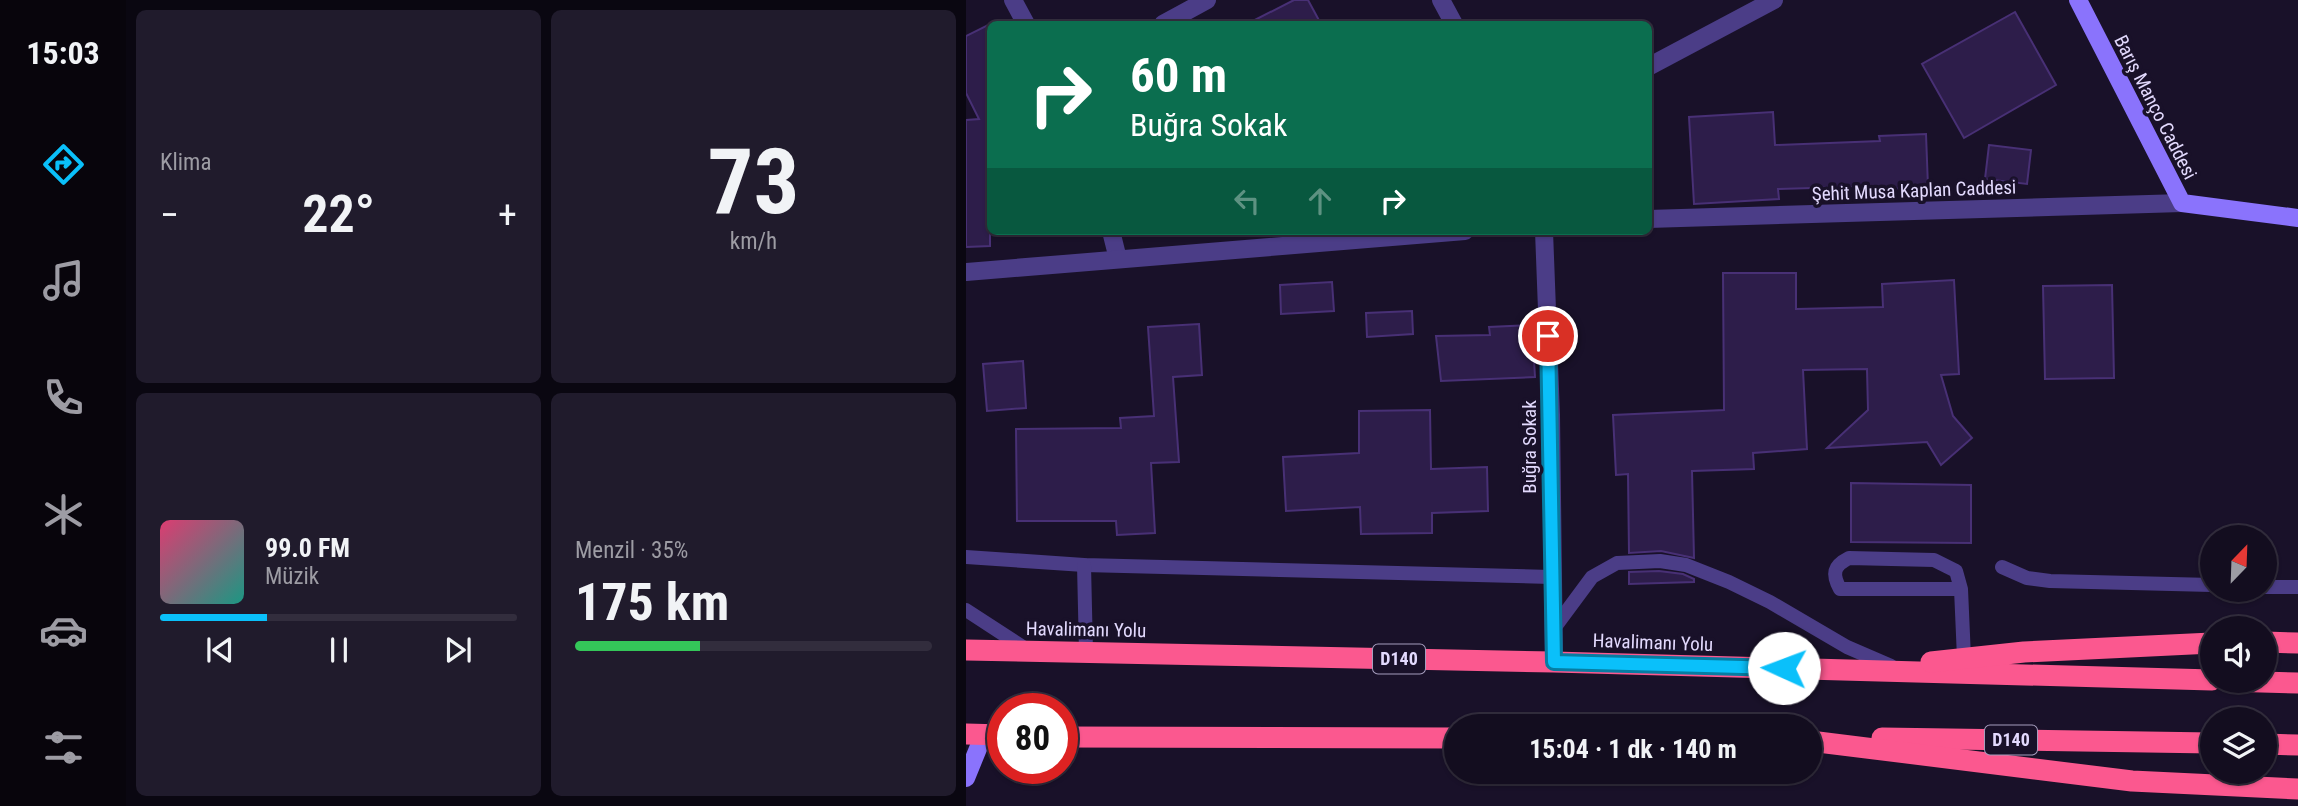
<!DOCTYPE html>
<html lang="tr">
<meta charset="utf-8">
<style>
body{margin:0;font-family:"Roboto Condensed",sans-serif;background:#201b2c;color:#f1f3f6;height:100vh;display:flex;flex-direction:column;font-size:26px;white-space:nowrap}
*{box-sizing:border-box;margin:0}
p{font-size:23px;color:#9d9ca4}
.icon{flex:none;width:38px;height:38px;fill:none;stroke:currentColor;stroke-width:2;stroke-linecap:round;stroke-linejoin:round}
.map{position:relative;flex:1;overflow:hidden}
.side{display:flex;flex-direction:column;gap:10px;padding:10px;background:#0a0711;width:840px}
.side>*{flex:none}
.banner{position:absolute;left:21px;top:21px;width:665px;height:214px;border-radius:10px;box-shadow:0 2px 5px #0004,0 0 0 2px #322d3d;background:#0b6e4f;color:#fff;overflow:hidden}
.needle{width:46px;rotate:23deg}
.fabs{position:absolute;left:1234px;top:525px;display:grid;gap:14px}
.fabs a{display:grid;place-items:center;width:77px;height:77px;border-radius:50%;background:#130d1f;box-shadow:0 2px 5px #0004,0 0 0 2px #322d3d;font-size:35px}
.speed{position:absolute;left:21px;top:693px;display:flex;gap:14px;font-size:35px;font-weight:700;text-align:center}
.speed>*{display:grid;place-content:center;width:91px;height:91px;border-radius:50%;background:#130d1f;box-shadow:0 2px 5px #0004,0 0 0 2px #322d3d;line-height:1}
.speed .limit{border:10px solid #d22;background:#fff;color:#111}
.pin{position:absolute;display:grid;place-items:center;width:60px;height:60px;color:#fff;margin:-30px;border:4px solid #fff;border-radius:50%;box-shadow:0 2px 7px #0007}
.me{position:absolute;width:77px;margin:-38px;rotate:272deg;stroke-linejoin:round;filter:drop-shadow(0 0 5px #0008)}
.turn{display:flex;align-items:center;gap:24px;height:147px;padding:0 28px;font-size:32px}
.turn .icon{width:91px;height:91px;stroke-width:2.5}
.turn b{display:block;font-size:49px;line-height:60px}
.lanes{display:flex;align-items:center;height:66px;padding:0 28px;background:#0003;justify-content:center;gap:35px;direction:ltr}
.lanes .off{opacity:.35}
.big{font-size:52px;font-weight:700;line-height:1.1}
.side .card{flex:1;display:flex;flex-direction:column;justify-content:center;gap:10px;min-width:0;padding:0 24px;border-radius:10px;background:#201b2c}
.side .dial{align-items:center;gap:0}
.dial b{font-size:91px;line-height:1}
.song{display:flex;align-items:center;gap:21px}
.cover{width:84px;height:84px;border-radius:10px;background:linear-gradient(135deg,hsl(340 70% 55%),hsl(170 70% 35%))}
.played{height:7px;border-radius:4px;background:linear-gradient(90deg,#0ac0fa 30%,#322d3d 30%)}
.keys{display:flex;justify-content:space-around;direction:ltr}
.heat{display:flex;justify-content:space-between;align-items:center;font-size:38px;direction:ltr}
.charge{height:10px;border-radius:5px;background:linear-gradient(90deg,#34c759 35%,#322d3d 0)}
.side .tiles{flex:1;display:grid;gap:10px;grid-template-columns:repeat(2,1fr)}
.trip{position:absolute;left:478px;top:714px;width:378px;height:70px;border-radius:35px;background:#130d1f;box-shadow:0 2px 5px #0004,0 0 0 2px #322d3d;font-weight:700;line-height:70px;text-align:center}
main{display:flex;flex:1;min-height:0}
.tab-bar{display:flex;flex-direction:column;width:126px;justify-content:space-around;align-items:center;background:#08050c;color:#9d9ca4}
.tab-bar .icon{width:49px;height:49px}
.tab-bar .selected{color:#0ac0fa}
.tab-bar b{font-size:32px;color:#f1f3f6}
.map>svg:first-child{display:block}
</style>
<main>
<nav class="tab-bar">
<b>15:03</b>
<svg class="icon selected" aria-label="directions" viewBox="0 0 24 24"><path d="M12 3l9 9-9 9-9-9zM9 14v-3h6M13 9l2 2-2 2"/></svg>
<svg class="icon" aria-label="music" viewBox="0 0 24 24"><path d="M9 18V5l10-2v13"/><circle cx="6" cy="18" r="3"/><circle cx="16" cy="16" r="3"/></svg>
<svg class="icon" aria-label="phone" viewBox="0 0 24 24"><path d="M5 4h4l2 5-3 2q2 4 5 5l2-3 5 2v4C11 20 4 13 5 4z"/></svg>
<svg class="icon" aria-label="climate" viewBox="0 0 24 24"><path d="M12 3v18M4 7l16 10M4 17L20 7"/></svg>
<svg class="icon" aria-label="car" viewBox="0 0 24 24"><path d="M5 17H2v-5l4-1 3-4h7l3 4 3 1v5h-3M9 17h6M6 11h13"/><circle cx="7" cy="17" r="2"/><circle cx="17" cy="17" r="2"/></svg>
<svg class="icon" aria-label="filters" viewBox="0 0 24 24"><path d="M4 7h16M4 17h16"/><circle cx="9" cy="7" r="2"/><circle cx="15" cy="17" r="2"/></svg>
</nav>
<section class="side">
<div class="tiles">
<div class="card"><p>Klima</p>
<div class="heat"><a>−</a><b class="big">22°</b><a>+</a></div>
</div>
<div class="card dial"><b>73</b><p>km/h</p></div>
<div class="card">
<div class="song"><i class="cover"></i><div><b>99.0 FM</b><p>Müzik</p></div></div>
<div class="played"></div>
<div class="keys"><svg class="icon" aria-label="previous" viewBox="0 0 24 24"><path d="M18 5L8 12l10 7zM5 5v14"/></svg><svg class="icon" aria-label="pause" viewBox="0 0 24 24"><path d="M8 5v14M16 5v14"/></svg><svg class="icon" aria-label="next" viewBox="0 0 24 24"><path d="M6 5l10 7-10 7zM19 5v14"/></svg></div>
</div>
<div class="card"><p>Menzil · 35%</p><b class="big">175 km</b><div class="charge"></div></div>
</div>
</section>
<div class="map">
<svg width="1332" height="806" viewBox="0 0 1332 806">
<rect width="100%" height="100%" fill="#191129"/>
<!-- building -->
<g fill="#2d1d4a" stroke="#483075" stroke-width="2">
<polygon points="328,0 342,0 355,24 281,24"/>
<polygon points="1049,12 1090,85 998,138 956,64"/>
<polygon points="24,24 24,246 0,247 0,120 13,119 0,93 0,36"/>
<polygon points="807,112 809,145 914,141 913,136 960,134 962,187 916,189 916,186 812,189 813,199 728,204 723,117"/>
<polygon points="1023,145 1065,150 1061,184 1019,179"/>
<polygon points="757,273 830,273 830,309 917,307 916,284 988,280 993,374 975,375 987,416 1006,438 975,465 961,442 861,448 902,410 901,369 837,370 841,449 787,453 788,469 726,471 728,558 695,551 663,553 662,474 650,475 647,415 758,410"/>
<polygon points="366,282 368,311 315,314 314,285"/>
<polygon points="1146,285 1148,378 1079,379 1077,286"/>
<polygon points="446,311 447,334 401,337 400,313"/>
<polygon points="233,324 236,375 207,377 213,462 185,463 189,533 151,535 150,521 51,521 50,429 155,428 154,418 188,416 182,327"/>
<polygon points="566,325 569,377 475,381 470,336 524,335 523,327"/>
<polygon points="57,361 60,408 21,411 17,364"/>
<polygon points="464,410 465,469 521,467 522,511 466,513 466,533 395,534 394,507 320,511 317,457 393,453 393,411"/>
<polygon points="885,483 1005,485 1005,543 885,542"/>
<polygon points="693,571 717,574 728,579 728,582 663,584 663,572"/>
</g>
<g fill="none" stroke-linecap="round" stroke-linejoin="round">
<!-- lane -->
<g stroke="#4b3d87" stroke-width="14">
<polyline points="0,557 118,565 585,577"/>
<polyline points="118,565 120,652"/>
<polyline points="1036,567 1061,578 1084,581 1246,585"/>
<polyline points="1298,587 1332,587"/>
<path d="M 995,589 L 874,589 C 866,574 867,566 883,558 L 968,560 L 990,571 L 995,589 L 998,658"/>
<polyline points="0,610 60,649"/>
<polyline points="586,631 626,577 651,563 694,561 720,565 763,582 804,602 881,647 925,666"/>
</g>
<!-- street -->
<g stroke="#4b3d87" stroke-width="18">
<polyline points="47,0 60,24"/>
<polyline points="475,0 488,24"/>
<polyline points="197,24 241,0"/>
<polyline points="682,67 808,0"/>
<polyline points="682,219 1216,203"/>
<polyline points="145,231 152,259"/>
<polyline points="578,231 585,415 588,662"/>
<polyline points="0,272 499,231"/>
</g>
<!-- secondary -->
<g stroke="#8a73fc" stroke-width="18">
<polyline points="1112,0 1216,203 1332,218"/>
<polyline points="0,778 18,734"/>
</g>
<!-- highway -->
<g stroke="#fb588f" stroke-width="21">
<polyline points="1298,642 1332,643"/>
<polyline points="0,650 588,662 1246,680"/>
<polyline points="965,662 1058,652 1246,643"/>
<polyline points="1260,681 1332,683"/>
<polyline points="0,734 37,735"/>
<polyline points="96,737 490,738"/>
<polyline points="916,738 1246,743"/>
<polyline points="844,741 1166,781 1332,789"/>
<polyline points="1298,744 1332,745"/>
</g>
</g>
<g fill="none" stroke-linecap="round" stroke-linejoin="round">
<defs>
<polyline id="route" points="582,336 588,662 818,668"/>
</defs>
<!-- route casing -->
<use href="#route" stroke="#067da2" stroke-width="18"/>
<!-- route -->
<use href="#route" stroke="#0ac0fa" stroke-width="12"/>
</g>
<g text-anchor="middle" stroke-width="7" stroke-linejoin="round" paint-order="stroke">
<!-- shield labels -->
<g fill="#191129" stroke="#a69ebe" stroke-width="2">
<rect x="407" y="644.5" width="52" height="29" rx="5"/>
<rect x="1019" y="725.5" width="52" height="29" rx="5"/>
</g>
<g font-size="18" font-weight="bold" fill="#e3dafe">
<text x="433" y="665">D140</text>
<text x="1045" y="746">D140</text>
</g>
<!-- street labels -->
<g font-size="19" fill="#e3dafe" stroke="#191129">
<text transform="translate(1190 107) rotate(63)" y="7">Barış Manço Caddesi</text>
<text transform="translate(948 190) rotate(-2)" y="7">Şehit Musa Kaplan Caddesi</text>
<text transform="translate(563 447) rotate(-90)" y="7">Buğra Sokak</text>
<text transform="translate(120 629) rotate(1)" y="7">Havalimanı Yolu</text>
<text transform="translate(687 642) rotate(2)" y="7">Havalimanı Yolu</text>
</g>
</g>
</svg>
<div class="fabs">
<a><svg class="needle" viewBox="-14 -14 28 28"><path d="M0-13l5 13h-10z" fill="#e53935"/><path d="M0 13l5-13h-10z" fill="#9d9ca4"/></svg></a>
<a><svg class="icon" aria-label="sound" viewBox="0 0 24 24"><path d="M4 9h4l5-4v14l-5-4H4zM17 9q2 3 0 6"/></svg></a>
<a><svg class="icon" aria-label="layers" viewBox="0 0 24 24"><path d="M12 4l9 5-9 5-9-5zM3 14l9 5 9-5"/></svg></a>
</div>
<div class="speed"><div class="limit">80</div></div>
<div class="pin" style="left:582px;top:336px;background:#d93025"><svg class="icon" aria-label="arrive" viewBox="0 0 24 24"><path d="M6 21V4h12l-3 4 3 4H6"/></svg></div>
<svg class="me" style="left:818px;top:668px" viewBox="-20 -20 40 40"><circle r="19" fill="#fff"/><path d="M0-13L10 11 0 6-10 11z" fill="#0ac0fa"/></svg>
<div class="trip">15:04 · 1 dk · 140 m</div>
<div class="banner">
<div class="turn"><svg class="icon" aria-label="right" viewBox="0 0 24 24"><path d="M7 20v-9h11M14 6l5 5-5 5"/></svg><div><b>60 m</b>Buğra Sokak</div></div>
<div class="lanes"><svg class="icon off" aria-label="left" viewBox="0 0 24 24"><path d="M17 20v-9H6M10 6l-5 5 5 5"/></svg><svg class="icon off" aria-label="ahead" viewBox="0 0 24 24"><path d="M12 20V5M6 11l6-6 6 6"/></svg><svg class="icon" aria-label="right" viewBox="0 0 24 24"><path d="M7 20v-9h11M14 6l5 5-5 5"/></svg></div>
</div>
</div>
</main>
